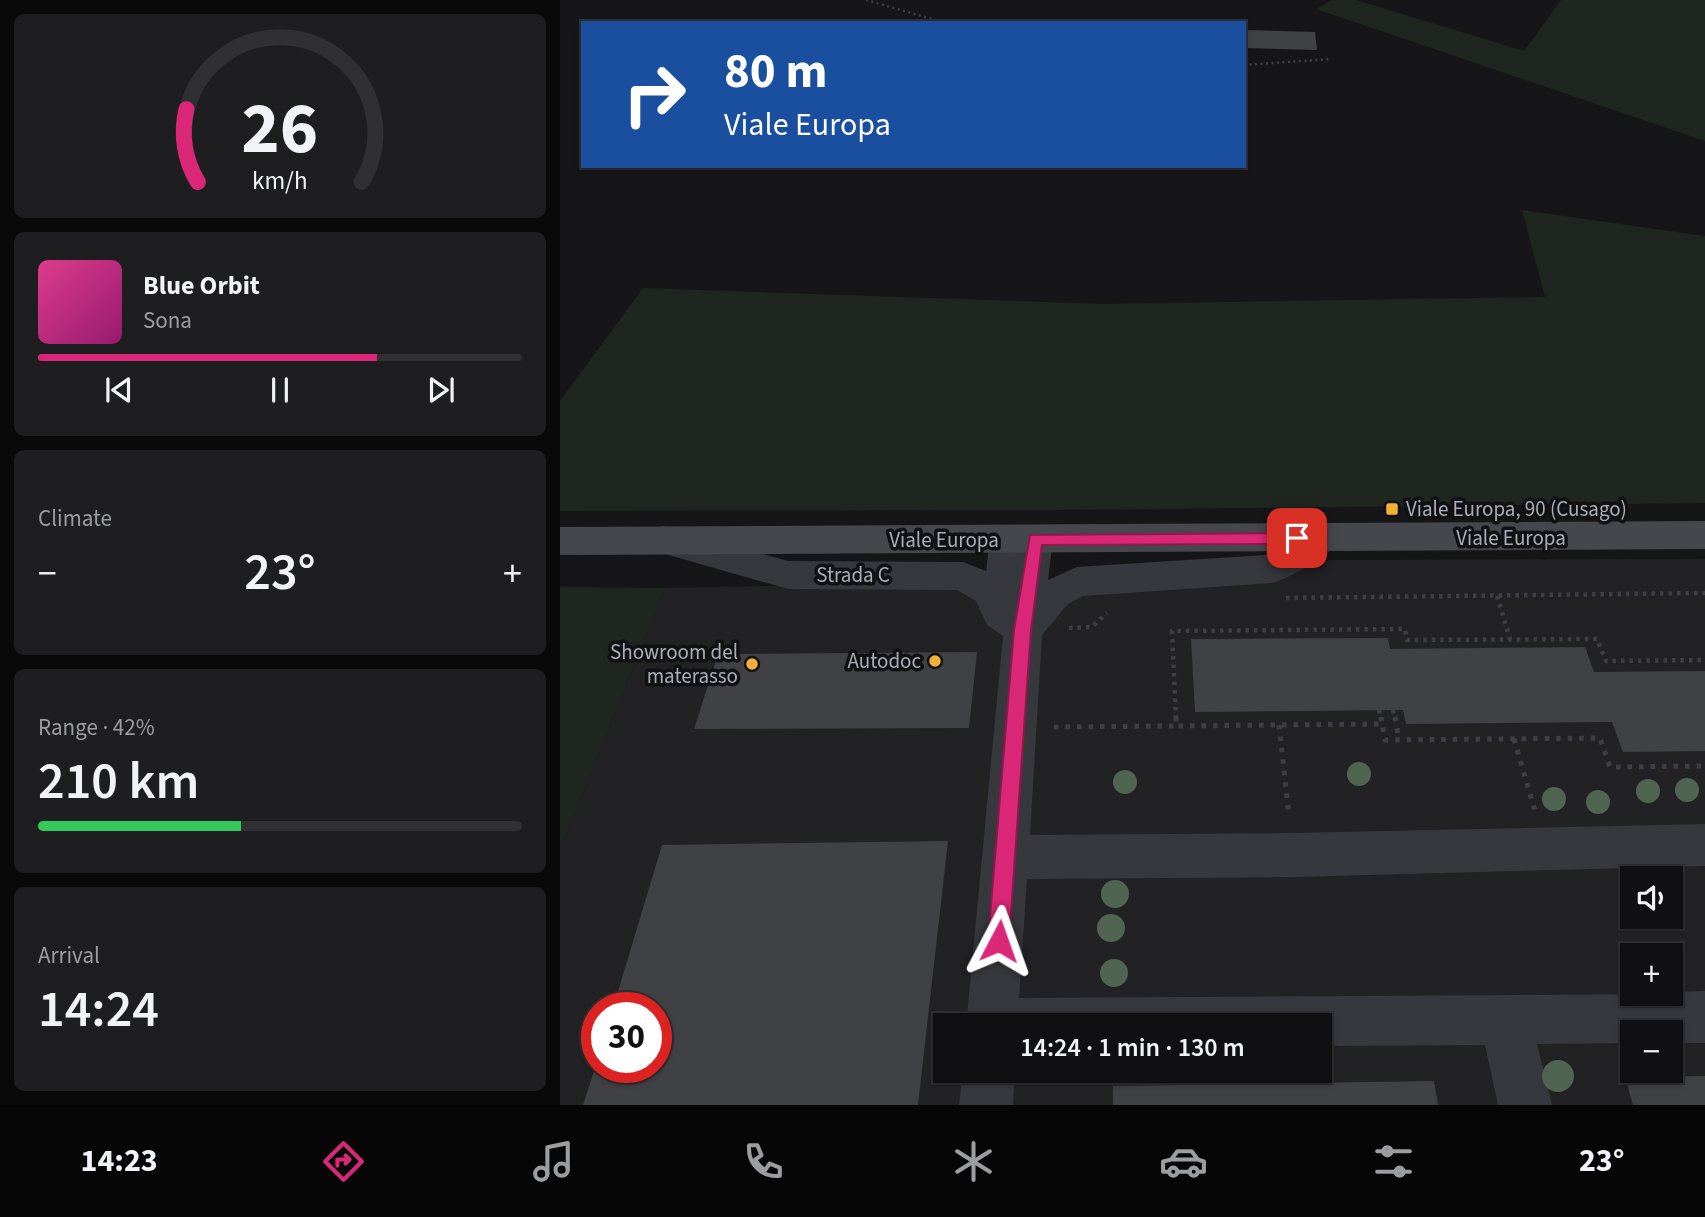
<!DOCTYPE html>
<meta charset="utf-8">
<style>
body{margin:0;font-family:"Source Sans 3",sans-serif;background:#1e1e20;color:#f1f3f6;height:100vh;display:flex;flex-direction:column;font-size:26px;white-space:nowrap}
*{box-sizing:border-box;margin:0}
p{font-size:23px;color:#9c9d9f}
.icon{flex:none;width:38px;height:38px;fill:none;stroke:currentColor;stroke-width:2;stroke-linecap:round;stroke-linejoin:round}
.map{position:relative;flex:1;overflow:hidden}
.panel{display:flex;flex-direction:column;gap:14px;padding:14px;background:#09090a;width:560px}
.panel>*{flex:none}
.guide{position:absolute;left:21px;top:21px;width:665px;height:147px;border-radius:0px;box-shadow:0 2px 5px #0004,0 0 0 2px #303032;background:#1a4fa0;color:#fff;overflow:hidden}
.buttons{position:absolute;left:1060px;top:866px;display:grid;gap:14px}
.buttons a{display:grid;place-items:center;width:63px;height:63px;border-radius:0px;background:#101012;box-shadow:0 2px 5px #0004,0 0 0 2px #303032;font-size:35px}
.speed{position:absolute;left:21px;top:992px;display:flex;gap:14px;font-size:35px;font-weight:700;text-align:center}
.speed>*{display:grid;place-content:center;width:91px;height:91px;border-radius:50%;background:#101012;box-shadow:0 2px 5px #0004,0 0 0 2px #303032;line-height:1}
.speed .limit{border:10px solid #d22;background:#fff;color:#111}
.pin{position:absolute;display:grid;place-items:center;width:60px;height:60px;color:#fff;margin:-30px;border-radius:14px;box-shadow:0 4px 10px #0006}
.me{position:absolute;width:77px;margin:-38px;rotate:4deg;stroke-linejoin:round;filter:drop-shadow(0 0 5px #0008)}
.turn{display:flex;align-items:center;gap:24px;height:147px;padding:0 28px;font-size:32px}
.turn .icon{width:91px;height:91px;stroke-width:2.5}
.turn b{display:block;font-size:49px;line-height:60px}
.big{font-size:52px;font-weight:600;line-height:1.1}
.panel .tile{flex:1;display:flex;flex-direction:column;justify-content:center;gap:10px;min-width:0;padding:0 24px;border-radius:10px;background:#1e1e20}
.panel .dial{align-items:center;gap:0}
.dial svg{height:182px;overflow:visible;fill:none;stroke:#303032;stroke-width:7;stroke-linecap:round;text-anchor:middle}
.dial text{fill:#f1f3f6;stroke:none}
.song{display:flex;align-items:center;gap:21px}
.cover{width:84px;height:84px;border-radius:10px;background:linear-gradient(135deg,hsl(330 70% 55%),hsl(320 70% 35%))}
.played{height:7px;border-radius:4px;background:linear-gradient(90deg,#db2777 70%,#303032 70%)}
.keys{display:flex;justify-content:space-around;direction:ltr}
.heat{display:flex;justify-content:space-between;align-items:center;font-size:38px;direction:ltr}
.charge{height:10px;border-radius:5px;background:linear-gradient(90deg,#34c759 42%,#303032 0)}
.trip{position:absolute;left:373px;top:1013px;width:399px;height:70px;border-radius:0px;background:#101012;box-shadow:0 2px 5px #0004,0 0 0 2px #303032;font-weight:600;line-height:70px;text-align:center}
.tab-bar{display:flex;height:112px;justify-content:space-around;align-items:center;background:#060607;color:#9c9d9f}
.tab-bar .icon{width:49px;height:49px}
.tab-bar .selected{color:#db2777}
.tab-bar b{font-size:32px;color:#f1f3f6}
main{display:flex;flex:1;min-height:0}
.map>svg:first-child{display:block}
</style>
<main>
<section class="panel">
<div class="tile dial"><svg viewBox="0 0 100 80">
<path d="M14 69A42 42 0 1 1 86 69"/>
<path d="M14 69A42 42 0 0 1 9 37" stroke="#db2777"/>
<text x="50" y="56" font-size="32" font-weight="700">26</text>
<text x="50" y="72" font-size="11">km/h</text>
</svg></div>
<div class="tile">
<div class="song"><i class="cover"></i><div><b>Blue Orbit</b><p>Sona</p></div></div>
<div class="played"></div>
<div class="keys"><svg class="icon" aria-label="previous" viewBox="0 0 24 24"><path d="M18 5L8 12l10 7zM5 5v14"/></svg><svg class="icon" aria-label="pause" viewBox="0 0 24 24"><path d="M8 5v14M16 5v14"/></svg><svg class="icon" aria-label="next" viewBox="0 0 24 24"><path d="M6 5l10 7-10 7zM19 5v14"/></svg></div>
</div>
<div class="tile"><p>Climate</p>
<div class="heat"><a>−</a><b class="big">23°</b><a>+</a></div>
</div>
<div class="tile"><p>Range · 42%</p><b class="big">210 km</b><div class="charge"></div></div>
<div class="tile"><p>Arrival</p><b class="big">14:24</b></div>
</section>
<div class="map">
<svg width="1145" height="1105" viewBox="0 0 1145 1105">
<rect width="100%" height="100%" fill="#161618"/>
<!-- built -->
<path fill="#222225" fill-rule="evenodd" d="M 1145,559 L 1145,1105 L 0,1105 L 0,851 L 105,588 L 717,575 L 764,560 ZM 1073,878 L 1111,878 L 1111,917 L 1073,917 ZM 1073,956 L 1111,956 L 1111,994 L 1073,994 ZM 37,1008 L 96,1008 L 96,1068 L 37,1068 ZM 385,1026 L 760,1026 L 760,1071 L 385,1071 ZM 1073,1032 L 1111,1032 L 1111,1071 L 1073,1071 Z"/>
<!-- green -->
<g fill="#1e261f">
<polygon points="772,0 796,0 964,51 1001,0 1145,0 1145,141 756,9"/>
<polygon points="962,210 1145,236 1145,503 495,510 0,511 0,401 83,288 541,304 985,297"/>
<polygon points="0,587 105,588 0,851"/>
</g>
<!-- building -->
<g fill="#404145">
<polygon points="684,30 755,32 757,50 684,48"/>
<polygon points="828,638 830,649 1025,647 1034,672 1145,671 1145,751 1063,752 1052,722 846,724 843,710 635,712 631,639"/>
<polygon points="417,652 409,728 134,729 158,654"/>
<polygon points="388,841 358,1105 23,1105 35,1068 96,1068 96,1008 53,1008 102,845"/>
<polygon points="1145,1076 1145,1105 1073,1105 1065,1077"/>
<polygon points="874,1081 878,1105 553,1105 553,1086"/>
</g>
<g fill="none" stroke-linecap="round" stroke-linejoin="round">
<!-- path-far2 -->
<g stroke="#3d3f44" stroke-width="2.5" stroke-dasharray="2 3.5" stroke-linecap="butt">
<polyline points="306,0 386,23"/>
<polyline points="684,65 770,59"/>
</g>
<!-- path-far1 -->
<g stroke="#3d3f44" stroke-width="4.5" stroke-dasharray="3.5 5" stroke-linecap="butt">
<polyline points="937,596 950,639"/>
<polyline points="726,598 1145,593"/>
<polyline points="509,628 532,627 547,613"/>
<polyline points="819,710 821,719"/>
<polyline points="833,710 835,719"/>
<polyline points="616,719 612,631 845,629 847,640 1037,639 1046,661 1145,660"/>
</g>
<!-- path -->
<g stroke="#3d3f44" stroke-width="5" stroke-dasharray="4.5 7" stroke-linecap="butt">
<polyline points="616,717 616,726 822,724 825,740 1040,738 1050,767 1145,766"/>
<polyline points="821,717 822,724"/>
<polyline points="835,717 839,739"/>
<polyline points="719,725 729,816"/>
<polyline points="494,727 616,726"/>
<polyline points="954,739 975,811"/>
</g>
<!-- street -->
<g fill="#37383d" fill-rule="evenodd">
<path d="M 763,524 L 776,528 L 781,538 C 771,556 732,577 712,583 L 523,596 L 508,604 L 482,635 L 470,835 L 734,833 L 1145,824 L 1145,866 L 734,877 L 467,879 L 459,998 L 1111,994 L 1111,992 L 1145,991 L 1145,1043 L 1111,1043 L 1111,1032 L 1073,1032 L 1073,1043 L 977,1044 L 992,1105 L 938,1105 L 925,1045 L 760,1046 L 760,1026 L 406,1026 L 443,636 L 427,625 L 416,601 L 397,590 L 228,589 L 91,550 L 86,540 L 91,530 L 104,526 L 228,561 L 403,562 L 426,571 L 430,539 L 435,529 L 448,525 L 462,531 L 475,526 L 488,530 L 493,540 L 488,580 L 517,567 L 705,555 L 750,528 Z"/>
<polygon points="403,1071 455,1071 453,1105 399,1105"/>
</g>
<!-- secondary -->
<polygon fill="#45474d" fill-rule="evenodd" points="1145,521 1145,549 0,555 0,527"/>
</g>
<!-- trees -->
<g fill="#506452">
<circle cx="799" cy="774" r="12"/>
<circle cx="565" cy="782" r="12"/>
<circle cx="1127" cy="790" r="12"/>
<circle cx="1088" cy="791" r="12"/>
<circle cx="994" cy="799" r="12"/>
<circle cx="1038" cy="802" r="12"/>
<circle cx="555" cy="894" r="14"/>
<circle cx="551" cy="928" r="14"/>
<circle cx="554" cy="973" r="14"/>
<circle cx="998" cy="1076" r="16"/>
</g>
<!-- route -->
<polygon fill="#db2777" stroke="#8e194d" stroke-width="2" points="737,533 745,538 737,544 482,545 471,630 449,941 446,948 439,951 431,948 428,941 454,630 470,535"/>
<!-- markers -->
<g fill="#f2b134" stroke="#111113" stroke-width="2.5">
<rect x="825" y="502" width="14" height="14" rx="3.5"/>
<circle cx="375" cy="661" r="7"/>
<circle cx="192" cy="664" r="7"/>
</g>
<g text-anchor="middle" stroke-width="7" stroke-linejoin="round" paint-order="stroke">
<!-- poi labels -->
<g font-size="21" fill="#a8adb8" stroke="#111113" text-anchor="end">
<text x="846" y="516" text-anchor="start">Viale Europa, 90 (Cusago)</text>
<text x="178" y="659">Showroom del<tspan x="178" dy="24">materasso</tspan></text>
<text x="361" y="668">Autodoc</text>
</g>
<!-- street labels -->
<g font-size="21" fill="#a8adb8" stroke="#111113">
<text x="951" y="545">Viale Europa</text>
<text x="384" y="547">Viale Europa</text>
<text x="293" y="582">Strada C</text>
</g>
</g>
</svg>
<div class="buttons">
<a><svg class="icon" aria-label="sound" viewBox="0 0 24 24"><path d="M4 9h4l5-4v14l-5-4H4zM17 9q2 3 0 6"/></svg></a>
<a>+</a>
<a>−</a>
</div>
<div class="speed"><div class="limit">30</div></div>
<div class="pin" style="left:737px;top:538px;background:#d93025"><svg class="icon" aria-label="arrive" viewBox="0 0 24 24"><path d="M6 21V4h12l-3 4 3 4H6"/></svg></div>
<svg class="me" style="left:439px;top:941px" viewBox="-20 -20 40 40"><path d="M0-17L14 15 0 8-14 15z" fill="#db2777" stroke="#fff" stroke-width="4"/></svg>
<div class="trip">14:24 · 1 min · 130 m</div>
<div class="guide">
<div class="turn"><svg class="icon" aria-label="right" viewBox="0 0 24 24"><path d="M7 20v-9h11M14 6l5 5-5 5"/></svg><div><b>80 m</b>Viale Europa</div></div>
</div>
</div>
</main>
<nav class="tab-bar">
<b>14:23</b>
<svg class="icon selected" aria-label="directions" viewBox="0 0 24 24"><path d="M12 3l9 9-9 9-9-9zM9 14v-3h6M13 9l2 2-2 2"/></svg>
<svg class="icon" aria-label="music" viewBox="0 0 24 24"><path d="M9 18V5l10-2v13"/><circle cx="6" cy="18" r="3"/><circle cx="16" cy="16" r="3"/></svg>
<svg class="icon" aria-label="phone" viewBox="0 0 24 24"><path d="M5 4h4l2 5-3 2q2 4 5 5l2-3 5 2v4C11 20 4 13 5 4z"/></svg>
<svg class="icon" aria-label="climate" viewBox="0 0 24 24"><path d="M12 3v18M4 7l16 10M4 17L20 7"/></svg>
<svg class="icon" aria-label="car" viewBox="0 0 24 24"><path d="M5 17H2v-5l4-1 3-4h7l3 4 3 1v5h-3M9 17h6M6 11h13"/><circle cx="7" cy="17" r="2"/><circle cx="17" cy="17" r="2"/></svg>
<svg class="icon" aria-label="filters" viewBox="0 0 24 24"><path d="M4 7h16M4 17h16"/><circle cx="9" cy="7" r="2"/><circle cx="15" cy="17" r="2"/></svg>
<b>23°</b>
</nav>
